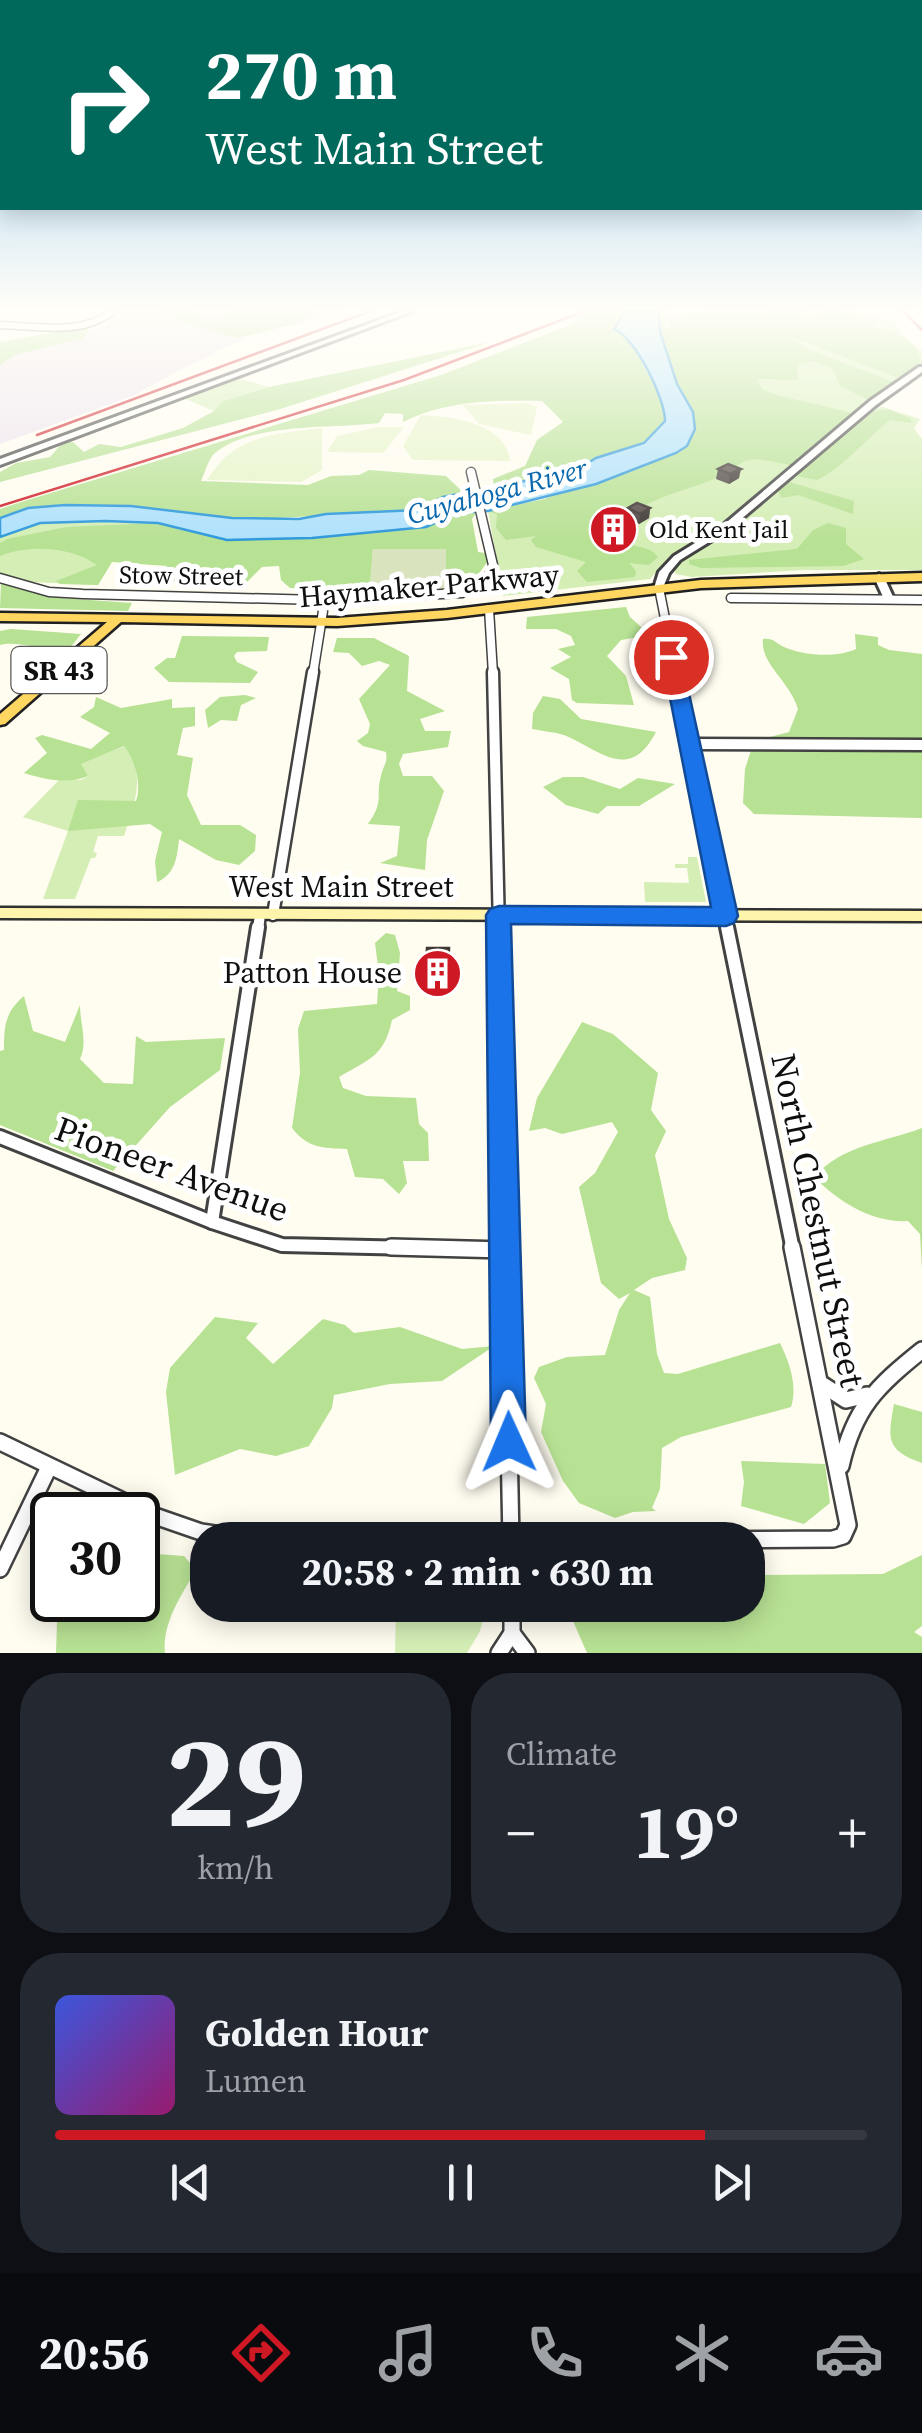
<!DOCTYPE html>
<meta charset="utf-8">
<style>
body{margin:0;font-family:"Source Serif 4",serif;background:#242831;color:#f1f3f6;height:100vh;display:flex;flex-direction:column;font-size:38px;white-space:nowrap}
*{box-sizing:border-box;margin:0}
p{font-size:32px;color:#9ea1a6}
.icon{flex:none;width:55px;height:55px;fill:none;stroke:currentColor;stroke-width:2;stroke-linecap:round;stroke-linejoin:round}
.map{position:relative;height:1653px;overflow:hidden}
.details{display:flex;flex-direction:column;gap:20px;padding:20px;background:#0d0f14;flex:1}
.details>*{flex:none}
.banner{position:absolute;left:0px;top:0px;width:922px;height:210px;box-shadow:0 5px 25px #0003;background:#00695c;color:#fff;overflow:hidden}
.speed{position:absolute;left:30px;top:1492px;display:flex;gap:20px;font-size:50px;font-weight:700;text-align:center}
.speed>*{display:grid;place-content:center;width:130px;height:130px;border-radius:50%;background:#171b24;box-shadow:0 5px 25px #0003;line-height:1}
.speed .limit{border:5px solid #111;border-radius:15px;background:#fff;color:#111}
.pin{position:absolute;display:grid;place-items:center;width:85px;height:85px;color:#fff;margin:-42px;border:5px solid #fff;border-radius:50%;box-shadow:0 2px 10px #0007}
.me{position:absolute;width:110px;margin:-55px;rotate:359deg;stroke-linejoin:round;filter:drop-shadow(0 0 8px #0008)}
.turn{display:flex;align-items:center;gap:35px;height:210px;padding:0 40px;font-size:45px}
.turn .icon{width:130px;height:130px;stroke-width:2.5}
.turn b{display:block;font-size:70px;line-height:85px}
.big{font-size:75px;font-weight:700;line-height:1.1}
.details .card{flex:1;display:flex;flex-direction:column;justify-content:center;gap:15px;min-width:0;padding:0 35px;border-radius:40px;background:#242831}
.details .dial{align-items:center;gap:0}
.dial b{font-size:130px;line-height:1}
.song{display:flex;align-items:center;gap:30px}
.cover{width:120px;height:120px;border-radius:15px;background:linear-gradient(135deg,hsl(230 70% 55%),hsl(320 70% 35%))}
.played{height:10px;border-radius:5px;background:linear-gradient(90deg,#ce1823 80%,#363941 80%)}
.keys{display:flex;justify-content:space-around;direction:ltr}
.heat{display:flex;justify-content:space-between;align-items:center;font-size:55px;direction:ltr}
.details .tiles{flex:1;display:grid;gap:20px;grid-template-columns:1fr 1fr}
.card:last-child{grid-column:span 2}
.trip{position:absolute;left:190px;top:1522px;width:575px;height:100px;border-radius:40px;background:#171b24;box-shadow:0 5px 25px #0003;font-weight:700;line-height:100px;text-align:center}
.menu{display:flex;height:160px;justify-content:space-around;align-items:center;background:#090b0e;color:#9ea1a6}
.menu .icon{width:70px;height:70px}
.menu .current{color:#ce1823}
.menu b{font-size:45px;color:#f1f3f6}
.map>svg:first-child{display:block}
</style>
<div class="map">
<svg width="922" height="1653" viewBox="0 0 922 1653">
<rect width="100%" height="100%" fill="#fffcf0"/>
<!-- industrial -->
<polygon fill="#ede2ee" points="120,311 349,311 242,337 245,340 213,352 216,354 183,368 135,395 0,444 0,345 29,346 105,326"/>
<!-- green -->
<g fill="#d4eeb5">
<polygon points="705,311 854,311 897,323 899,332 922,351 922,367 852,416 723,525 674,553 650,579 503,596 488,511 545,499 677,384 658,316"/>
<polygon points="241,379 269,387 223,401 214,411 183,398"/>
<polygon points="883,407 920,419 914,428 922,439 922,570 803,570 691,577 676,574 674,569 689,555 731,529 871,408"/>
<polygon points="53,521 158,523 120,548 98,585 30,582 0,573 0,537 16,529"/>
<path d="M 125,746 C 147,774 134,806 124,836 L 98,836 L 93,852 L 97,853 L 95,858 L 91,858 L 75,899 L 43,899 L 68,831 L 23,817 L 60,779 L 81,780 L 88,776 L 80,764 Z"/>
<polygon points="688,857 697,857 706,902 645,902 644,882 689,883 687,868 675,868 675,864 688,864"/>
<polygon points="396,1605 487,1605 480,1631 467,1653 395,1653"/>
</g>
<!-- forest -->
<g fill="#b7e193">
<polygon points="163,311 189,311 216,319 231,311 314,311 312,317 303,322 237,338 175,320"/>
<path d="M 591,311 L 625,311 L 619,319 L 665,406 L 665,421 L 645,443 L 596,458 L 575,471 L 494,487 L 493,479 L 525,466 L 537,440 L 563,422 L 542,401 C 494,400 447,400 403,422 L 403,414 L 385,413 L 379,423 C 333,429 252,422 215,453 C 208,459 205,473 201,481 L 308,485 L 331,476 L 359,475 L 369,470 L 446,476 L 464,493 C 448,496 436,506 421,509 C 406,513 390,510 375,511 C 328,514 284,520 237,518 C 158,515 77,490 0,518 L 0,509 L 21,502 L 441,375 L 578,322 L 573,319 Z"/>
<path d="M 658,311 L 667,311 L 663,331 L 669,329 L 670,316 L 675,314 L 804,311 L 799,317 L 807,320 C 828,305 848,314 873,319 L 876,322 L 872,327 C 893,330 918,341 922,363 L 908,374 L 896,377 L 789,336 L 807,349 L 894,382 L 867,399 L 841,387 L 832,368 L 813,361 L 797,365 L 798,380 L 757,379 L 762,389 L 773,394 L 852,413 L 790,465 C 778,463 761,458 749,460 C 739,462 730,472 721,476 C 687,492 657,493 627,518 L 631,535 L 608,534 L 592,539 L 603,537 C 620,547 649,543 658,557 L 649,565 L 629,563 L 636,571 L 635,577 L 587,582 L 577,571 L 586,562 L 536,547 L 531,540 L 536,536 L 506,540 L 496,528 L 497,514 L 488,511 L 545,499 L 653,461 L 686,397 C 670,373 661,339 658,311 Z"/>
<polygon points="77,328 90,329 84,338 15,355 0,365 0,342"/>
<polygon points="491,342 277,410 0,482 0,472 16,463 50,457 63,442 73,442 84,452 99,444 121,447 183,428 214,411 223,401 269,387"/>
<path d="M 887,409 L 910,418 L 912,423 L 890,420 C 866,439 844,467 817,480 L 796,476 L 870,412 Z"/>
<polygon points="786,481 854,501 853,514 798,495 781,498 778,490"/>
<path d="M 470,510 L 478,510 L 472,519 L 478,552 L 485,553 L 488,561 L 472,583 L 450,590 L 373,549 L 370,592 L 290,588 L 281,580 L 279,566 L 262,567 L 245,584 L 240,579 L 184,585 L 169,580 L 160,589 L 151,584 L 167,566 L 112,562 L 98,585 L 60,584 L 56,581 L 97,565 C 71,547 31,544 0,556 L 0,543 L 7,539 L 66,527 L 158,523 L 227,540 L 312,538 L 426,527 Z"/>
<polygon points="828,523 846,528 846,544 864,559 843,566 701,568 689,564 689,560 797,549 813,530"/>
<polygon points="1,582 47,597 132,603 128,611 0,608"/>
<polygon points="626,607 630,617 650,635 621,640 607,656 626,676 634,705 577,703 572,700 569,679 550,668 571,657 558,649 575,645 571,636 556,629 526,629 527,617"/>
<path d="M 11,629 L 81,634 C 77,638 75,643 71,646 C 59,657 20,639 0,645 L 0,631 Z"/>
<path d="M 855,634 L 878,637 L 878,645 L 889,650 L 922,654 L 922,818 L 754,814 L 743,803 L 745,769 L 754,741 L 789,732 L 798,709 C 790,681 760,664 763,639 C 774,638 775,643 784,647 C 804,656 837,658 856,649 Z"/>
<polygon points="182,636 269,637 267,651 237,652 234,656 237,662 258,672 250,683 169,682 154,668 167,658 175,658"/>
<path d="M 337,638 L 374,638 L 409,656 L 407,691 L 445,711 L 420,719 L 425,731 L 451,731 L 448,747 L 403,754 L 399,764 L 403,776 L 432,776 L 444,791 L 427,840 L 425,870 L 380,863 L 397,856 L 400,826 L 368,824 C 385,800 375,798 381,776 C 383,765 388,764 386,752 L 363,746 L 357,741 L 368,733 L 370,724 L 359,699 L 390,665 L 379,661 L 362,666 L 349,653 L 333,652 Z"/>
<polygon points="245,695 256,698 241,705 237,721 221,720 208,728 205,710 220,697"/>
<path d="M 543,696 L 560,699 L 581,719 L 656,732 C 629,784 599,749 564,735 C 554,732 542,731 532,729 L 533,713 Z"/>
<path d="M 96,697 L 121,708 L 172,699 L 172,708 L 195,707 L 195,726 L 183,728 L 177,755 L 193,758 L 187,795 L 201,825 L 240,825 L 256,835 L 255,851 L 239,865 L 216,860 L 179,839 C 177,856 176,874 157,882 L 155,861 L 162,832 L 150,824 L 68,831 L 78,800 L 136,801 C 142,785 135,759 124,746 L 81,764 L 88,776 C 69,785 43,779 24,773 L 47,753 L 35,738 L 42,735 L 91,749 L 110,733 L 80,717 L 94,707 Z"/>
<polygon points="563,777 583,777 620,789 638,778 675,784 639,806 607,806 598,814 566,805 543,787"/>
<path d="M 386,933 L 395,935 L 400,953 L 397,991 L 410,996 L 410,1010 L 392,1020 C 384,1057 369,1059 339,1077 L 343,1088 L 366,1096 L 416,1098 L 419,1124 L 428,1133 L 429,1161 L 403,1161 L 407,1183 L 399,1194 L 383,1179 L 355,1177 L 347,1149 C 323,1148 307,1148 292,1128 L 300,1073 L 298,1029 L 304,1011 L 377,1004 L 379,974 L 375,943 Z"/>
<path d="M 24,996 L 33,1031 L 65,1042 L 80,1005 C 80,1024 88,1043 80,1059 L 104,1083 L 133,1084 L 136,1036 L 146,1042 L 225,1038 L 220,1070 L 170,1107 L 113,1171 L 0,1125 L 0,1051 L 4,1050 C 4,1026 5,1012 24,996 Z"/>
<path d="M 582,1022 L 613,1034 L 658,1073 L 651,1110 L 666,1131 L 655,1155 L 669,1219 L 687,1258 L 685,1270 L 652,1278 L 634,1290 L 650,1297 L 657,1354 L 664,1373 L 678,1374 L 780,1343 C 789,1362 798,1385 791,1407 L 681,1437 L 662,1448 L 660,1489 L 652,1508 L 656,1511 L 633,1512 L 615,1518 L 579,1503 L 563,1481 L 541,1432 L 546,1404 L 534,1378 L 539,1367 L 567,1357 L 605,1355 L 619,1310 L 630,1293 L 619,1299 L 601,1283 L 579,1187 L 595,1173 L 618,1132 L 612,1122 L 562,1134 L 545,1128 L 529,1131 L 537,1098 Z"/>
<path d="M 922,1128 L 922,1269 L 920,1234 L 908,1221 C 872,1223 839,1202 814,1177 C 844,1144 883,1143 922,1128 Z"/>
<polygon points="215,1317 258,1323 246,1338 273,1364 323,1319 345,1325 354,1333 400,1327 462,1349 494,1346 442,1381 390,1384 334,1395 332,1408 309,1446 276,1456 240,1449 175,1475 166,1392 170,1368"/>
<path d="M 894,1404 L 922,1412 L 922,1463 C 885,1450 888,1438 894,1404 Z"/>
<polygon points="741,1461 825,1464 830,1503 804,1524 741,1506 744,1482"/>
<path d="M 138,1542 L 156,1554 L 184,1556 L 196,1570 C 181,1596 162,1623 165,1653 L 56,1653 L 57,1622 L 70,1614 L 79,1600 L 138,1600 Z"/>
<polygon points="922,1555 922,1626 914,1632 922,1637 922,1653 587,1653 566,1605 748,1605 748,1575 883,1574"/>
</g>
<!-- cemetery -->
<polygon fill="#d9e4be" points="373,549 446,549 446,590 369,591"/>
<!-- pitch -->
<g fill="#e6f4c8">
<polygon points="527,403 537,407 531,435 479,424 463,405"/>
<path d="M 421,415 C 453,417 505,422 510,461 L 413,460 L 403,446 Z"/>
<polygon points="379,427 404,427 383,453 327,452 337,436"/>
<path d="M 322,428 L 322,470 L 301,482 L 207,480 C 234,435 273,434 322,428 Z"/>
</g>
<!-- water -->
<path fill="#afe1fc" stroke="#2e99db" stroke-width="2.5" d="M 625,311 L 658,311 L 660,332 L 677,384 L 693,412 L 695,429 L 687,446 L 676,453 L 596,484 L 488,511 L 457,513 L 426,527 L 312,538 L 227,540 L 158,523 L 105,521 L 40,523 L 0,537 L 0,518 L 28,508 L 65,505 L 131,506 L 232,518 L 299,519 L 326,514 L 418,510 L 443,497 L 575,471 L 596,458 L 644,443 L 665,421 C 665,398 636,339 614,329 Z"/>
<g fill="none" stroke-linecap="round" stroke-linejoin="round">
<defs>
<path id="minor-far4" d="M 0,325 C 36,326 83,336 113,311"/>
<g id="minor-far3">
<polyline points="0,578 49,592 83,594 319,600 462,593 487,580 493,565 471,472"/>
<polyline points="659,588 676,674"/>
<polyline points="731,598 922,600"/>
<polyline points="489,609 493,674"/>
<polyline points="313,674 323,611 319,600"/>
</g>
<g id="minor-far2">
<polyline points="493,672 499,929"/>
<polyline points="676,672 728,929"/>
<polyline points="690,744 922,745"/>
<polyline points="273,915 313,672"/>
<polyline points="258,929 260,915"/>
</g>
<g id="minor-far1">
<polyline points="499,927 505,1250"/>
<polyline points="727,927 793,1250"/>
<polyline points="0,1137 212,1222 282,1245 502,1250"/>
<polyline points="212,1222 258,927"/>
</g>
<g id="minor">
<polyline points="391,1247 505,1250"/>
<polyline points="505,1247 511,1540"/>
<polyline points="823,1385 846,1400 867,1395"/>
<polyline points="0,1442 152,1515 201,1532 249,1539 511,1540"/>
<path d="M 841,1466 C 854,1408 877,1386 922,1350"/>
<polyline points="671,1540 833,1539 843,1536 848,1525 792,1247"/>
<polyline points="0,1569 49,1467"/>
<polyline points="512,1633 527,1653"/>
<polyline points="499,1653 512,1633 512,1605"/>
</g>
<g id="tertiary">
<polygon points="404,311 413,311 0,465 0,459"/>
<polygon points="919,367 922,367 922,372 876,405 727,531 680,560 669,573 662,590 656,590 654,588 659,572 674,556 721,527 870,401"/>
<polygon points="879,574 884,577 894,599 893,601 885,601 884,599 874,577"/>
</g>
<polygon id="secondary" points="0,908 922,911 922,921 0,918"/>
<polygon id="primary" points="922,573 922,581 701,588 447,618 337,626 121,622 5,724 0,725 0,714 107,622 0,621 0,613 337,618 447,610 701,580"/>
</defs>
<!-- minor-far4 casing -->
<use href="#minor-far4" stroke="#424242" stroke-width="9"/>
<!-- minor-far3 casing -->
<use href="#minor-far3" stroke="#424242" stroke-width="11"/>
<!-- minor-far2 casing -->
<use href="#minor-far2" stroke="#424242" stroke-width="15"/>
<!-- minor-far1 casing -->
<use href="#minor-far1" stroke="#424242" stroke-width="18"/>
<!-- minor casing -->
<use href="#minor" stroke="#424242" stroke-width="20"/>
<!-- tertiary casing -->
<use href="#tertiary" stroke="#424242" stroke-width="6"/>
<!-- secondary casing -->
<use href="#secondary" stroke="#313131" stroke-width="5"/>
<!-- primary casing -->
<use href="#primary" stroke="#202020" stroke-width="5"/>
<!-- minor-far4 -->
<use href="#minor-far4" stroke="#fff" stroke-width="6"/>
<!-- minor-far3 -->
<use href="#minor-far3" stroke="#fff" stroke-width="8"/>
<!-- minor-far2 -->
<use href="#minor-far2" stroke="#fff" stroke-width="10"/>
<!-- minor-far1 -->
<use href="#minor-far1" stroke="#fff" stroke-width="12"/>
<!-- minor -->
<use href="#minor" stroke="#fff" stroke-width="15"/>
<!-- tertiary -->
<use href="#tertiary" fill="#fff" fill-rule="evenodd"/>
<!-- secondary -->
<use href="#secondary" fill="#fff4ab" fill-rule="evenodd"/>
<!-- primary -->
<use href="#primary" fill="#ffd660" fill-rule="evenodd"/>
<!-- rail -->
<g stroke="#ce1823" stroke-width="2.5">
<polyline points="903,311 922,330"/>
<polyline points="37,435 371,311"/>
<polyline points="0,506 404,380 585,311"/>
</g>
</g>
<!-- wall -->
<g fill="#4d4440">
<polygon points="718,469 739,478 729,484 716,479"/>
<polygon points="628,508 650,508 649,518 639,524 627,518"/>
<polygon points="427,948 449,948 449,988 426,988"/>
</g>
<!-- shaded-wall -->
<g fill="#3e3734">
<polygon points="741,469 739,478 729,484 730,474"/>
<polygon points="650,508 649,518 639,524 640,514"/>
</g>
<!-- building -->
<g fill="#594f4a" stroke="#3e3734" stroke-width="2.5">
<polygon points="728,464 741,469 730,474 718,469"/>
<polygon points="637,503 650,508 640,514 628,508"/>
<polygon points="427,948 449,948 448,976 426,976"/>
</g>
<!-- sky -->
<linearGradient id="sky" x2="0" y2="1"><stop stop-color="#91c6f0"/><stop offset="0.57" stop-color="#fffef8"/><stop offset="1" stop-color="#fffef8" stop-opacity="0"/></linearGradient>
<rect width="922" height="542" fill="url(#sky)"/>
<!-- route -->
<polygon fill="#1a73e8" stroke="#114b97" stroke-width="2.5" points="671,651 681,657 738,916 734,923 726,926 511,924 526,1442 521,1454 509,1460 496,1454 491,1442 486,915 490,909 499,906 711,907 662,657"/>
<!-- icons -->
<defs>
<symbol id="building-disc" viewBox="-11 -11 22 22"><circle r="9.5" fill="#ce1823" stroke="#fff"/><path d="M-4-6H4V6H1V3H-1V6H-4ZM-2.5-4.3h1.7v1.8h-1.7ZM.8-4.3h1.7v1.8H.8ZM-2.5-1h1.7V.8h-1.7ZM.8-1h1.7V.8H.8Z" fill="#fff"/></symbol>
</defs>
<g fill-rule="evenodd">
<use href="#building-disc" x="586" y="502" width="55" height="55"/>
<use href="#building-disc" x="410" y="946" width="55" height="55"/>
</g>
<g text-anchor="middle" stroke-width="10" stroke-linejoin="round" paint-order="stroke">
<!-- far-poi labels -->
<g font-size="25" fill="#0f0f0f" stroke="#fff" text-anchor="start">
<text x="649" y="538">Old Kent Jail</text>
</g>
<!-- far-street labels -->
<g font-size="25" fill="#0f0f0f" stroke="#fff">
<text transform="translate(181 575) rotate(1)" y="9">Stow Street</text>
</g>
<!-- far-water labels -->
<g font-size="28" font-style="italic" fill="#0a69ae" stroke="#fff">
<text transform="translate(497 491) rotate(-15)" y="10">Cuyahoga River</text>
</g>
<!-- shield labels -->
<rect fill="#fff" stroke="#575757" stroke-width="2.5" x="11.5" y="647" width="95" height="46" rx="8"/>
<g font-size="28" font-weight="bold" fill="#0f0f0f">
<text x="59" y="680">SR 43</text>
</g>
<!-- street labels -->
<g font-size="30" fill="#0f0f0f" stroke="#fff">
<text transform="translate(429 586) rotate(-5)" y="10">Haymaker Parkway</text>
<text x="341" y="897">West Main Street</text>
</g>
<!-- poi labels -->
<g font-size="30" fill="#0f0f0f" stroke="#fff" text-anchor="end">
<text x="402" y="983">Patton House</text>
</g>
<!-- near-street labels -->
<g font-size="35" fill="#0f0f0f" stroke="#fff">
<text transform="translate(172 1169) rotate(20)" y="12">Pioneer Avenue</text>
<text transform="translate(818 1220) rotate(78)" y="12">North Chestnut Street</text>
</g>
</g>
</svg>
<div class="speed"><div class="limit">30</div></div>
<div class="pin" style="left:671px;top:657px;background:#d93025"><svg class="icon" aria-label="arrive" viewBox="0 0 24 24"><path d="M6 21V4h12l-3 4 3 4H6"/></svg></div>
<svg class="me" style="left:509px;top:1442px" viewBox="-20 -20 40 40"><path d="M0-17L14 15 0 8-14 15z" fill="#1a73e8" stroke="#fff" stroke-width="4"/></svg>
<div class="trip">20:58 · 2 min · 630 m</div>
<div class="banner">
<div class="turn"><svg class="icon" aria-label="right" viewBox="0 0 24 24"><path d="M7 20v-9h11M14 6l5 5-5 5"/></svg><div><b>270 m</b>West Main Street</div></div>
</div>
</div>
<section class="details">
<div class="tiles">
<div class="card dial"><b>29</b><p>km/h</p></div>
<div class="card"><p>Climate</p>
<div class="heat"><a>−</a><b class="big">19°</b><a>+</a></div>
</div>
<div class="card">
<div class="song"><i class="cover"></i><div><b>Golden Hour</b><p>Lumen</p></div></div>
<div class="played"></div>
<div class="keys"><svg class="icon" aria-label="previous" viewBox="0 0 24 24"><path d="M18 5L8 12l10 7zM5 5v14"/></svg><svg class="icon" aria-label="pause" viewBox="0 0 24 24"><path d="M8 5v14M16 5v14"/></svg><svg class="icon" aria-label="next" viewBox="0 0 24 24"><path d="M6 5l10 7-10 7zM19 5v14"/></svg></div>
</div>
</div>
</section>
<nav class="menu">
<b>20:56</b>
<svg class="icon current" aria-label="directions" viewBox="0 0 24 24"><path d="M12 3l9 9-9 9-9-9zM9 14v-3h6M13 9l2 2-2 2"/></svg>
<svg class="icon" aria-label="music" viewBox="0 0 24 24"><path d="M9 18V5l10-2v13"/><circle cx="6" cy="18" r="3"/><circle cx="16" cy="16" r="3"/></svg>
<svg class="icon" aria-label="phone" viewBox="0 0 24 24"><path d="M5 4h4l2 5-3 2q2 4 5 5l2-3 5 2v4C11 20 4 13 5 4z"/></svg>
<svg class="icon" aria-label="climate" viewBox="0 0 24 24"><path d="M12 3v18M4 7l16 10M4 17L20 7"/></svg>
<svg class="icon" aria-label="car" viewBox="0 0 24 24"><path d="M5 17H2v-5l4-1 3-4h7l3 4 3 1v5h-3M9 17h6M6 11h13"/><circle cx="7" cy="17" r="2"/><circle cx="17" cy="17" r="2"/></svg>
</nav>
